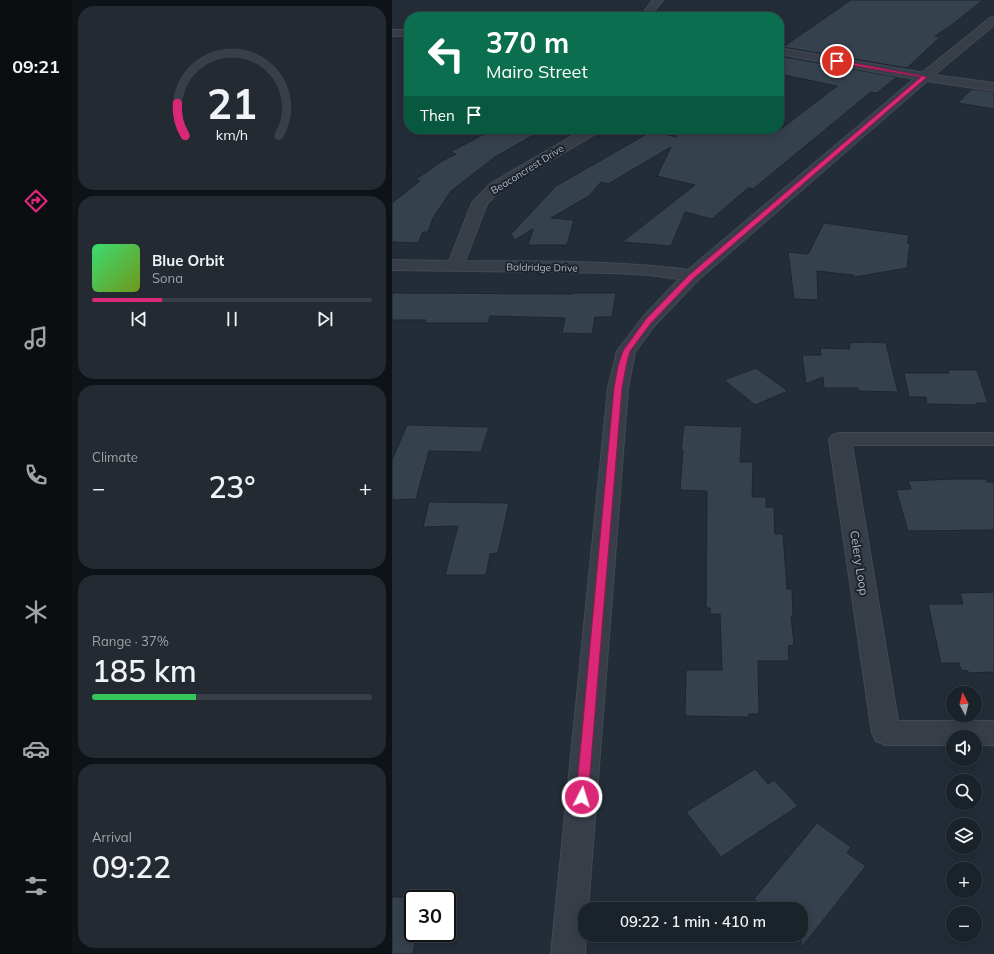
<!DOCTYPE html>
<meta charset="utf-8">
<style>
body{margin:0;font-family:Mulish,sans-serif;background:#232a32;color:#f1f3f6;height:100vh;display:flex;flex-direction:column;font-size:15px;white-space:nowrap}
*{box-sizing:border-box;margin:0}
p{font-size:13px;color:#9fa4a8}
.icon{flex:none;width:22px;height:22px;fill:none;stroke:currentColor;stroke-width:2;stroke-linecap:round;stroke-linejoin:round}
.map{position:relative;flex:1;overflow:hidden}
.panel{display:flex;flex-direction:column;gap:6px;padding:6px;background:#0e1317;width:320px}
.panel>*{flex:none}
.top-card{position:absolute;left:12px;top:12px;width:380px;height:122px;border-radius:16px;box-shadow:0 2px 10px #0003,0 0 0 1px #383f47;background:#0b6e4f;color:#fff;overflow:hidden}
.needle{width:26px;rotate:353deg}
.tools{position:absolute;left:554px;top:686px;display:grid;gap:8px}
.tools a{display:grid;place-items:center;width:36px;height:36px;border-radius:50%;background:#1a222a;box-shadow:0 2px 10px #0003,0 0 0 1px #383f47;font-size:20px}
.speed{position:absolute;left:12px;top:890px;display:flex;gap:8px;font-size:20px;font-weight:700;text-align:center}
.speed>*{display:grid;place-content:center;width:52px;height:52px;border-radius:50%;background:#1a222a;box-shadow:0 2px 10px #0003,0 0 0 1px #383f47;line-height:1}
.speed .limit{border:2px solid #111;border-radius:6px;background:#fff;color:#111}
.pin{position:absolute;display:grid;place-items:center;width:34px;height:34px;color:#fff;margin:-17px;border:2px solid #fff;border-radius:50%;box-shadow:0 1px 4px #0007}
.me{position:absolute;width:44px;margin:-22px;rotate:5deg;stroke-linejoin:round;filter:drop-shadow(0 0 3px #0008)}
.turn{display:flex;align-items:center;gap:14px;height:84px;padding:0 16px;font-size:18px}
.turn .icon{width:52px;height:52px;stroke-width:2.5}
.turn b{display:block;font-size:28px;line-height:34px}
.then{display:flex;align-items:center;height:38px;padding:0 16px;background:#0003;gap:8px;font-size:15px}
.big{font-size:30px;font-weight:600;line-height:1.1}
.panel .card{flex:1;display:flex;flex-direction:column;justify-content:center;gap:6px;min-width:0;padding:0 14px;border-radius:16px;background:#232a32}
.panel .dial{align-items:center;gap:0}
.dial svg{height:104px;overflow:visible;fill:none;stroke:#383f47;stroke-width:7;stroke-linecap:round;text-anchor:middle}
.dial text{fill:#f1f3f6;stroke:none}
.song{display:flex;align-items:center;gap:12px}
.cover{width:48px;height:48px;border-radius:6px;background:linear-gradient(135deg,hsl(140 70% 55%),hsl(80 70% 35%))}
.played{height:4px;border-radius:2px;background:linear-gradient(90deg,#db2777 25%,#383f47 25%)}
.keys{display:flex;justify-content:space-around;direction:ltr}
.heat{display:flex;justify-content:space-between;align-items:center;font-size:22px;direction:ltr}
.charge{height:6px;border-radius:3px;background:linear-gradient(90deg,#34c759 37%,#383f47 0)}
.trip{position:absolute;left:186px;top:902px;width:230px;height:40px;border-radius:16px;background:#1a222a;box-shadow:0 2px 10px #0003,0 0 0 1px #383f47;font-weight:600;line-height:40px;text-align:center}
main{display:flex;flex:1;min-height:0}
.menu{display:flex;flex-direction:column;width:72px;justify-content:space-around;align-items:center;background:#0a0e11;color:#9fa4a8}
.menu .icon{width:28px;height:28px}
.menu .on{color:#db2777}
.menu b{font-size:18px;color:#f1f3f6}
.map>svg:first-child{display:block}
</style>
<main>
<nav class="menu">
<b>09:21</b>
<svg class="icon on" aria-label="directions" viewBox="0 0 24 24"><path d="M12 3l9 9-9 9-9-9zM9 14v-3h6M13 9l2 2-2 2"/></svg>
<svg class="icon" aria-label="music" viewBox="0 0 24 24"><path d="M9 18V5l10-2v13"/><circle cx="6" cy="18" r="3"/><circle cx="16" cy="16" r="3"/></svg>
<svg class="icon" aria-label="phone" viewBox="0 0 24 24"><path d="M5 4h4l2 5-3 2q2 4 5 5l2-3 5 2v4C11 20 4 13 5 4z"/></svg>
<svg class="icon" aria-label="climate" viewBox="0 0 24 24"><path d="M12 3v18M4 7l16 10M4 17L20 7"/></svg>
<svg class="icon" aria-label="car" viewBox="0 0 24 24"><path d="M5 17H2v-5l4-1 3-4h7l3 4 3 1v5h-3M9 17h6M6 11h13"/><circle cx="7" cy="17" r="2"/><circle cx="17" cy="17" r="2"/></svg>
<svg class="icon" aria-label="filters" viewBox="0 0 24 24"><path d="M4 7h16M4 17h16"/><circle cx="9" cy="7" r="2"/><circle cx="15" cy="17" r="2"/></svg>
</nav>
<section class="panel">
<div class="card dial"><svg viewBox="0 0 100 80">
<path d="M14 69A42 42 0 1 1 86 69"/>
<path d="M14 69A42 42 0 0 1 8 44" stroke="#db2777"/>
<text x="50" y="56" font-size="32" font-weight="700">21</text>
<text x="50" y="72" font-size="11">km/h</text>
</svg></div>
<div class="card">
<div class="song"><i class="cover"></i><div><b>Blue Orbit</b><p>Sona</p></div></div>
<div class="played"></div>
<div class="keys"><svg class="icon" aria-label="previous" viewBox="0 0 24 24"><path d="M18 5L8 12l10 7zM5 5v14"/></svg><svg class="icon" aria-label="pause" viewBox="0 0 24 24"><path d="M8 5v14M16 5v14"/></svg><svg class="icon" aria-label="next" viewBox="0 0 24 24"><path d="M6 5l10 7-10 7zM19 5v14"/></svg></div>
</div>
<div class="card"><p>Climate</p>
<div class="heat"><a>−</a><b class="big">23°</b><a>+</a></div>
</div>
<div class="card"><p>Range · 37%</p><b class="big">185 km</b><div class="charge"></div></div>
<div class="card"><p>Arrival</p><b class="big">09:22</b></div>
</section>
<div class="map">
<svg width="602" height="954" viewBox="0 0 602 954">
<rect width="100%" height="100%" fill="#232d38"/>
<!-- building -->
<g fill="#36414e" stroke="#1e252f">
<polygon points="459,0 591,0 561,24 543,36 548,37 515,68 391,47"/>
<polygon points="387,56 505,77 485,93 479,92 361,189 356,188 320,219 293,212 279,246 230,242 303,185 265,176 279,147 216,184 209,182 197,196 159,218 182,220 175,245 136,245 141,229 123,240 119,234 164,186 260,131 284,137 288,129 389,129 445,86 387,74"/>
<polygon points="580,89 602,92 602,109 566,103"/>
<polygon points="102,129 152,129 103,157 59,191 41,218 36,232 31,232 26,243 0,242 0,203 28,181 23,180 50,161 64,154 58,152"/>
<polygon points="432,223 517,235 515,243 518,243 515,268 463,277 461,275 425,271 426,300 402,299 396,252 416,254"/>
<polygon points="0,293 181,294 181,293 224,293 220,317 203,317 200,334 170,333 173,318 98,316 96,323 33,323 34,320 0,320"/>
<polygon points="474,342 494,343 506,392 466,391 466,388 432,388 431,377 414,384 410,355 429,355 428,348 458,349 457,343"/>
<polygon points="364,368 396,391 363,405 332,380"/>
<polygon points="556,370 585,370 596,403 585,403 585,405 535,404 534,397 517,397 512,373 557,373"/>
<polygon points="15,425 97,427 89,452 37,451 24,499 0,500 0,460"/>
<polygon points="292,425 350,427 348,462 361,462 360,497 374,497 374,507 382,507 383,534 391,534 395,589 400,589 401,616 399,616 402,645 396,646 397,661 366,661 367,714 357,714 357,717 293,716 294,670 330,670 328,614 318,614 318,608 314,608 315,491 288,490 291,450 289,450"/>
<polygon points="562,479 594,479 595,482 602,482 602,530 516,531 504,490 519,489 516,481"/>
<polygon points="37,502 117,503 106,553 98,554 94,575 53,575 66,526 31,527"/>
<polygon points="602,592 602,672 577,673 576,671 569,670 567,663 549,663 536,604 571,604 568,593"/>
<polygon points="363,769 376,784 382,780 406,806 329,857 294,812"/>
<polygon points="425,823 459,847 455,853 474,866 409,948 409,909 375,909 362,899"/>
<polygon points="0,897 31,897 31,899 21,899 21,933 25,933 21,954 0,954"/>
</g>
<g fill="none" stroke-linecap="round" stroke-linejoin="round">
<defs>
<g id="minor">
<polygon points="261,0 271,0 258,17 248,17"/>
<path d="M 602,17 L 602,25 L 542,75 L 602,83 L 602,91 L 535,81 L 306,280 L 263,325 L 243,352 L 236,388 L 196,909 L 193,909 L 193,935 L 194,935 L 193,954 L 159,954 L 216,388 L 225,351 L 251,317 L 287,279 L 257,275 L 224,273 L 0,270 L 0,260 L 57,261 L 80,203 L 98,184 L 192,129 L 209,129 L 207,132 L 108,190 L 95,204 L 73,261 C 148,262 222,260 296,270 L 521,80 L 598,18 Z"/>
<polygon points="448,433 602,433 602,445 460,445 506,721 602,721 602,745 583,745 583,737 561,737 561,745 494,745 484,741 480,733 437,439 441,435"/>
</g>
<g id="tertiary">
<rect x="0" y="30" width="17" height="6"/>
<polygon points="387,48 533,73 537,74 539,77 537,80 533,81 387,54"/>
</g>
</defs>
<!-- minor casing -->
<use href="#minor" stroke="#434a54" stroke-width="2"/>
<!-- tertiary casing -->
<use href="#tertiary" stroke="#434a54" stroke-width="2"/>
<!-- minor -->
<use href="#minor" fill="#373e48" fill-rule="evenodd"/>
<!-- tertiary -->
<use href="#tertiary" fill="#373e48" fill-rule="evenodd"/>
</g>
<!-- route -->
<polygon fill="#db2777" stroke="#8e194d" points="445,60 535,77 302,278 259,323 238,351 234,366 230,388 196,797 194,801 190,802 186,801 184,797 222,388 226,366 231,351 254,319 297,275 529,77 443,62"/>
<g text-anchor="middle" stroke-width="4" stroke-linejoin="round" paint-order="stroke">
<!-- far-street labels -->
<g font-size="10" fill="#b2b9c4" stroke="#1c232d">
<text transform="translate(135 169) rotate(-32)" y="4">Beaconcrest Drive</text>
<text transform="translate(150 267) rotate(1)" y="4">Baldridge Drive</text>
</g>
<!-- street labels -->
<g font-size="12" fill="#b2b9c4" stroke="#1c232d">
<text transform="translate(467 563) rotate(81)" y="4">Celery Loop</text>
</g>
</g>
</svg>
<div class="tools">
<a><svg class="needle" viewBox="-14 -14 28 28"><path d="M0-13l5 13h-10z" fill="#e53935"/><path d="M0 13l5-13h-10z" fill="#9fa4a8"/></svg></a>
<a><svg class="icon" aria-label="sound" viewBox="0 0 24 24"><path d="M4 9h4l5-4v14l-5-4H4zM17 9q2 3 0 6"/></svg></a>
<a><svg class="icon" aria-label="search" viewBox="0 0 24 24"><circle cx="10" cy="10" r="6"/><path d="M15 15l6 6"/></svg></a>
<a><svg class="icon" aria-label="layers" viewBox="0 0 24 24"><path d="M12 4l9 5-9 5-9-5zM3 14l9 5 9-5"/></svg></a>
<a>+</a>
<a>−</a>
</div>
<div class="speed"><div class="limit">30</div></div>
<div class="pin" style="left:445px;top:61px;background:#d93025"><svg class="icon" aria-label="arrive" viewBox="0 0 24 24"><path d="M6 21V4h12l-3 4 3 4H6"/></svg></div>
<svg class="me" style="left:190px;top:797px" viewBox="-20 -20 40 40"><circle r="17" fill="#db2777" stroke="#fff" stroke-width="3"/><path d="M0-11L8 9 0 5-8 9z" fill="#fff"/></svg>
<div class="trip">09:22 · 1 min · 410 m</div>
<div class="top-card">
<div class="turn"><svg class="icon" aria-label="left" viewBox="0 0 24 24"><path d="M17 20v-9H6M10 6l-5 5 5 5"/></svg><div><b>370 m</b>Mairo Street</div></div>
<div class="then">Then<svg class="icon" aria-label="arrive" viewBox="0 0 24 24"><path d="M6 21V4h12l-3 4 3 4H6"/></svg></div>
</div>
</div>
</main>
